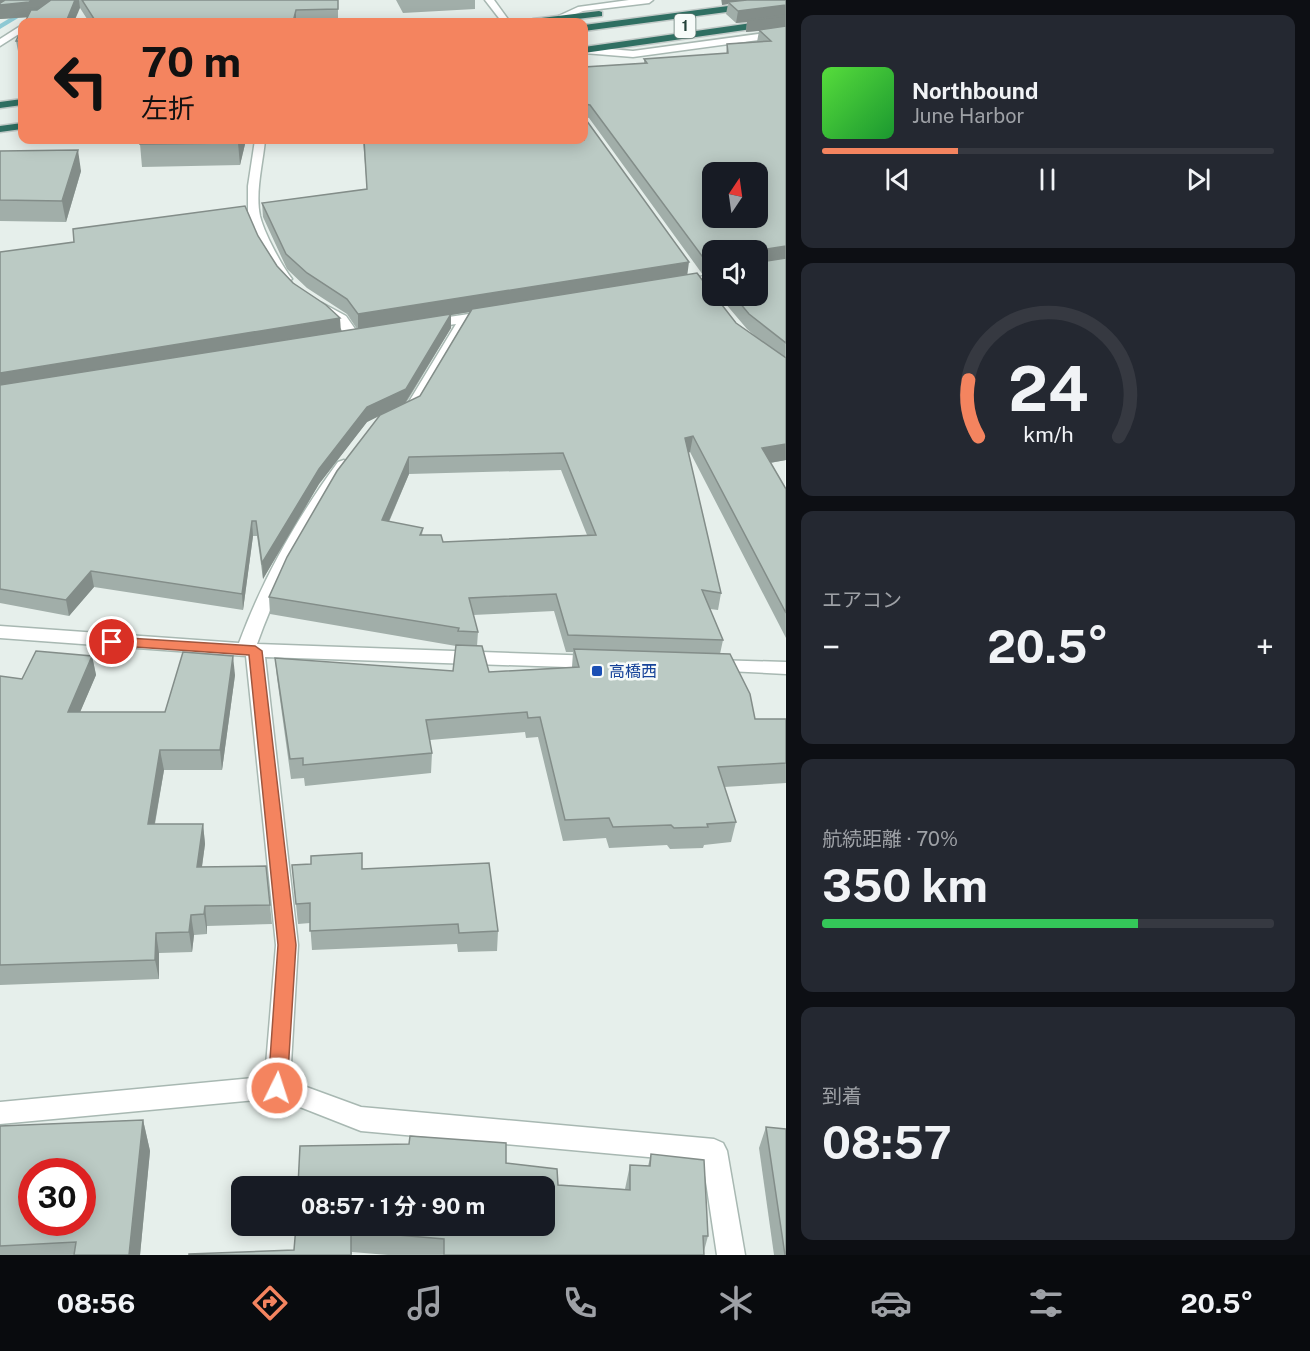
<!DOCTYPE html>
<html lang="ja">
<meta charset="utf-8">
<style>
body{margin:0;font-family:"Public Sans","Noto Sans JP",sans-serif;background:#242831;color:#f1f3f6;height:100vh;display:flex;flex-direction:column;font-size:22px;white-space:nowrap}
*{box-sizing:border-box;margin:0}
p{font-size:20px;color:#9ea1a6}
.icon{flex:none;width:33px;height:33px;fill:none;stroke:currentColor;stroke-width:2;stroke-linecap:round;stroke-linejoin:round}
.map{position:relative;flex:1;overflow:hidden}
.side{display:flex;flex-direction:column;gap:15px;padding:15px;background:#0d0f14;width:524px}
.side>*{flex:none}
.top-card{position:absolute;left:18px;top:18px;width:570px;height:126px;border-radius:12px;box-shadow:0 3px 15px #0003;background:#f4845f;color:#111;overflow:hidden}
.needle{width:39px;rotate:13deg}
.tools{position:absolute;left:702px;top:162px;display:grid;gap:12px}
.tools a{display:grid;place-items:center;width:66px;height:66px;border-radius:12px;background:#171b24;box-shadow:0 3px 15px #0003;font-size:30px}
.speed{position:absolute;left:18px;top:1158px;display:flex;gap:12px;font-size:30px;font-weight:700;text-align:center}
.speed>*{display:grid;place-content:center;width:78px;height:78px;border-radius:50%;background:#171b24;box-shadow:0 3px 15px #0003;line-height:1}
.speed .limit{border:9px solid #d22;background:#fff;color:#111}
.pin{position:absolute;display:grid;place-items:center;width:51px;height:51px;color:#fff;margin:-26px;border:3px solid #fff;border-radius:50%;box-shadow:0 2px 6px #0007}
.me{position:absolute;width:66px;margin:-33px;rotate:4deg;stroke-linejoin:round;filter:drop-shadow(0 0 4px #0008)}
.turn{display:flex;align-items:center;gap:21px;height:126px;padding:0 24px;font-size:27px}
.turn .icon{width:78px;height:78px;stroke-width:2.5}
.turn b{display:block;font-size:42px;line-height:51px}
.big{font-size:45px;font-weight:700;line-height:1.1}
.side .widget{flex:1;display:flex;flex-direction:column;justify-content:center;gap:9px;min-width:0;padding:0 21px;border-radius:12px;background:#242831}
.side .dial{align-items:center;gap:0}
.dial svg{height:156px;overflow:visible;fill:none;stroke:#363941;stroke-width:7;stroke-linecap:round;text-anchor:middle}
.dial text{fill:#f1f3f6;stroke:none}
.song{display:flex;align-items:center;gap:18px}
.cover{width:72px;height:72px;border-radius:9px;background:linear-gradient(135deg,hsl(110 70% 55%),hsl(130 70% 35%))}
.played{height:6px;border-radius:3px;background:linear-gradient(90deg,#f4845f 30%,#363941 30%)}
.keys{display:flex;justify-content:space-around;direction:ltr}
.heat{display:flex;justify-content:space-between;align-items:center;font-size:33px;direction:ltr}
.charge{height:9px;border-radius:4px;background:linear-gradient(90deg,#34c759 70%,#363941 0)}
.trip{position:absolute;left:231px;top:1176px;width:324px;height:60px;border-radius:12px;background:#171b24;box-shadow:0 3px 15px #0003;font-weight:700;line-height:60px;text-align:center}
.menu{display:flex;height:96px;justify-content:space-around;align-items:center;background:#090b0e;color:#9ea1a6}
.menu .icon{width:42px;height:42px}
.menu .selected{color:#f4845f}
.menu b{font-size:27px;color:#f1f3f6}
main{display:flex;flex:1;min-height:0}
.map>svg:first-child{display:block}
</style>
<main>
<div class="map">
<svg width="787" height="1255" viewBox="0 0 787 1255">
<rect width="100%" height="100%" fill="#e6efeb"/>
<g fill="none" stroke-linecap="round" stroke-linejoin="round">
<!-- stream -->
<polygon fill="#8ec9d4" fill-rule="evenodd" points="40,0 48,0 0,29 0,24"/>
<defs>
<g id="minor">
<polygon points="485,0 494,0 510,22 502,22"/>
<polygon points="629,0 653,0 649,3 583,11 557,22 552,19 578,7"/>
<polygon points="22,25 22,32 0,46 0,39"/>
<polygon points="787,30 787,36 633,57 584,53 584,47 633,51"/>
<path d="M 255,140 L 265,140 C 263,163 255,192 260,216 C 264,233 282,266 292,279 L 286,283 L 281,282 L 273,272 L 248,216 L 248,186 Z"/>
<polygon points="712,275 712,283 679,288 673,284 679,280"/>
<polygon points="322,303 346,316 360,336 358,339 348,339 336,322 317,310 315,307 317,304"/>
<polygon points="489,311 494,312 496,315 494,318 471,322 418,411 403,417 398,416 396,413 407,405 456,324 427,328 420,324 422,321"/>
<path d="M 344,460 L 352,465 C 313,521 280,579 257,644 L 596,656 L 603,658 L 605,662 L 603,666 L 596,668 L 265,657 L 298,945 L 290,1081 L 361,1107 L 714,1139 L 723,1143 L 727,1151 L 745,1255 L 717,1255 L 703,1162 L 361,1131 L 277,1098 L 0,1124 L 0,1102 L 265,1077 L 276,945 L 246,656 L 0,638 L 0,626 L 239,643 C 263,578 297,518 338,462 Z"/>
<polygon points="713,660 787,662 787,674 706,670 704,666 706,662"/>
</g>
<g id="highway">
<polygon points="774,0 787,0 787,4 584,31 584,25"/>
<polygon points="599,11 602,12 602,16 552,22 528,22 533,19"/>
<polygon points="787,18 787,24 584,53 584,47"/>
<polygon points="22,99 22,105 0,108 0,102"/>
<polygon points="22,123 22,129 0,132 0,126"/>
</g>
</defs>
<!-- minor casing -->
<use href="#minor" stroke="#a8b8b2" stroke-width="3"/>
<!-- highway casing -->
<use href="#highway" stroke="#c2cac8" stroke-width="3"/>
<!-- minor -->
<use href="#minor" fill="#fff" fill-rule="evenodd"/>
<!-- highway -->
<use href="#highway" fill="#2f6f62" fill-rule="evenodd"/>
</g>
<!-- wall -->
<g fill="#a1aea9" fill-rule="evenodd">
<polygon points="0,0 338,0 338,22 89,22 80,8 28,17 0,19"/>
<polygon points="396,0 475,0 475,9 403,13"/>
<path d="M 721,0 L 786,0 L 786,460 L 770,463 L 786,489 L 786,638 L 690,452 L 688,453 L 721,593 L 718,610 L 710,609 L 723,640 L 720,654 L 755,719 L 786,719 L 786,783 L 724,787 L 736,822 L 731,842 L 704,845 L 703,848 L 670,849 L 667,845 L 609,848 L 606,838 L 563,841 L 538,737 L 526,738 L 525,732 L 430,740 L 432,753 L 431,773 L 305,786 L 304,778 L 291,779 L 277,678 L 275,658 L 453,671 L 456,646 L 270,614 L 269,597 L 379,416 L 367,422 L 319,484 L 263,579 L 257,536 L 253,536 L 243,610 L 94,587 L 69,616 L 0,603 L 0,252 L 258,236 L 277,266 L 341,331 L 357,329 L 347,314 L 307,288 L 287,269 L 263,217 L 262,203 L 367,189 L 363,140 L 584,140 L 584,67 L 644,63 L 644,59 L 726,54 L 727,44 L 757,42 L 759,31 L 746,32 L 747,22 L 736,23 L 726,14 L 728,4 L 722,5 ZM 584,117 L 589,118 L 703,275 L 712,250 L 758,296 L 719,296 L 747,329 L 755,336 L 736,323 L 687,275 ZM 470,312 L 420,396 L 406,403 L 451,328 L 451,315 ZM 561,470 L 587,535 L 443,542 L 422,535 L 423,528 L 389,522 L 409,474 ZM 554,611 L 566,652 L 573,652 L 572,667 L 489,672 L 477,646 L 478,632 L 473,615 Z"/>
<polygon points="22,28 22,56 19,56 16,41"/>
<polygon points="141,140 246,140 240,165 142,167 140,144"/>
<polygon points="0,151 81,171 66,222 0,221"/>
<polygon points="92,656 96,675 80,712 165,712 235,675 222,770 164,770 155,824 203,824 205,844 202,867 266,866 272,924 207,926 207,934 194,935 192,952 159,953 159,979 0,985 0,676 22,679"/>
<polygon points="292,865 362,869 498,931 497,951 458,952 457,944 312,950 310,923 298,924"/>
<polygon points="143,1120 150,1151 140,1255 0,1255 0,1126"/>
<polygon points="766,1127 786,1255 774,1255 759,1148"/>
<polygon points="651,1154 708,1236 704,1251 704,1255 388,1255 352,1252 352,1255 189,1255 294,1250 506,1163 558,1185 625,1189 630,1165 648,1166"/>
</g>
<!-- shaded-wall -->
<g fill="#838d89">
<polygon points="0,0 57,0 31,17 0,19"/>
<polygon points="75,0 79,0 80,8 74,22 66,22"/>
<polygon points="722,0 766,0 728,2 728,4 722,5"/>
<polygon points="786,5 786,28 746,32 747,22 736,23 738,11"/>
<polygon points="296,10 296,22 287,22"/>
<polygon points="239,140 246,140 240,165 238,143"/>
<polygon points="78,150 81,171 66,222 62,201"/>
<polygon points="786,246 786,261 758,265 758,252 760,250"/>
<polygon points="712,259 712,273 703,275 705,260"/>
<polygon points="689,262 687,277 451,315 451,328 405,403 367,422 319,484 263,579 262,563 358,330 358,314"/>
<polygon points="340,318 341,332 0,388 0,373"/>
<polygon points="693,436 690,452 683,455 685,438"/>
<polygon points="786,444 786,460 758,465 762,448"/>
<polygon points="409,457 409,474 382,537 382,520"/>
<polygon points="252,521 253,536 243,610 242,594"/>
<polygon points="91,571 94,587 69,616 66,600"/>
<polygon points="92,656 96,675 72,731 68,712"/>
<polygon points="233,656 235,675 222,770 220,750"/>
<polygon points="160,750 164,770 151,844 148,824"/>
<polygon points="203,824 205,844 199,887 197,867"/>
<polygon points="205,906 207,926 207,934 204,914"/>
<polygon points="191,915 194,935 192,952 189,932"/>
<polygon points="156,933 159,953 159,979 155,960"/>
<polygon points="143,1120 150,1151 140,1255 129,1255"/>
</g>
<!-- building -->
<g fill="#bbcac4" stroke="#838d89" stroke-width="1.5" fill-rule="evenodd">
<polygon points="5,0 33,0 29,2 0,5 0,3"/>
<polygon points="51,0 75,0 66,22 25,22 31,10 37,10"/>
<polygon points="82,0 338,0 338,9 296,10 293,22 96,22"/>
<polygon points="747,0 786,0 786,5 738,11 728,2"/>
<polygon points="786,15 786,16 748,20"/>
<path d="M 786,26 L 786,246 L 760,250 L 758,252 L 758,260 L 761,262 L 786,258 L 786,343 L 749,314 L 734,296 L 758,296 L 758,250 L 712,250 L 712,259 L 705,260 L 590,105 L 584,104 L 584,112 L 584,67 L 647,63 L 644,59 L 728,53 L 727,44 L 771,41 L 759,30 ZM 712,172 L 758,172 L 758,218 L 712,218 Z"/>
<polygon points="22,28 22,41 16,41"/>
<polygon points="584,117 689,262 358,314 347,299 307,273 286,254 262,203 367,189 364,140 584,140"/>
<polygon points="141,140 239,140 238,143 140,144"/>
<polygon points="78,150 62,201 0,200 0,151"/>
<polygon points="245,206 258,236 277,266 293,283 326,305 340,318 0,373 0,252 74,242 73,229"/>
<path d="M 697,273 L 712,293 L 712,296 L 715,296 L 736,323 L 786,358 L 786,444 L 762,448 L 786,489 L 786,613 L 693,436 L 685,438 L 721,593 L 702,590 L 723,640 L 568,635 L 556,594 L 469,598 L 478,632 L 458,631 L 459,628 L 269,597 L 287,557 L 337,471 L 380,415 L 420,396 L 472,309 ZM 563,453 L 596,535 L 443,542 L 441,535 L 420,535 L 423,528 L 382,520 L 409,457 Z"/>
<polygon points="451,314 406,389 367,407 319,469 262,563 256,521 252,521 242,594 91,571 66,600 0,589 0,385"/>
<polygon points="456,645 482,646 489,672 579,667 574,649 730,654 750,694 755,719 786,719 786,763 718,767 736,822 707,824 708,827 674,828 671,825 613,827 609,818 565,820 540,717 528,718 527,712 426,720 432,753 303,765 303,758 290,759 275,658 453,671"/>
<polygon points="36,651 92,656 68,712 165,712 183,652 233,656 220,750 160,750 148,824 203,824 197,867 266,866 270,905 205,906 204,914 191,915 189,932 156,933 155,960 0,965 0,676 22,679"/>
<polygon points="362,853 362,869 489,863 498,931 459,933 458,924 310,931 310,903 296,904 292,865 311,864 311,856"/>
<path d="M 143,1120 L 129,1255 L 74,1255 L 76,1242 L 0,1246 L 0,1126 ZM 32,1172 L 82,1172 L 82,1222 L 32,1222 Z"/>
<polygon points="766,1127 786,1129 786,1255 785,1255"/>
<polygon points="410,1136 506,1143 506,1163 557,1169 558,1185 630,1190 630,1165 650,1166 651,1154 704,1160 708,1236 703,1236 704,1255 444,1255 444,1239 351,1231 351,1255 189,1255 189,1254 294,1250 296,1226 544,1226 544,1186 298,1186 300,1146 409,1144"/>
</g>
<!-- route -->
<polygon fill="#f4845f" stroke="#9f563e" stroke-width="1.5" points="112,637 255,646 262,651 296,945 287,1088 284,1093 277,1096 271,1093 268,1088 278,945 249,655 107,645 105,642 107,638"/>
<!-- markers -->
<rect fill="#1a4fb4" stroke="#f7fbf9" stroke-width="2" x="591" y="665" width="12" height="12" rx="3"/>
<g text-anchor="middle" stroke-width="5" stroke-linejoin="round" paint-order="stroke">
<!-- shield labels -->
<rect fill="#f7fbf9" stroke="#637a73" stroke-width="1.5" x="674.5" y="14" width="21" height="24" rx="4.5"/>
<g font-size="15" font-weight="bold" fill="#24423a">
<text x="685" y="31">1</text>
</g>
<!-- transit labels -->
<g font-size="16" fill="#164399" stroke="#f7fbf9" text-anchor="start">
<text x="609" y="677">高橋西</text>
</g>
</g>
</svg>
<div class="tools">
<a><svg class="needle" viewBox="-14 -14 28 28"><path d="M0-13l5 13h-10z" fill="#e53935"/><path d="M0 13l5-13h-10z" fill="#9ea1a6"/></svg></a>
<a><svg class="icon" aria-label="sound" viewBox="0 0 24 24"><path d="M4 9h4l5-4v14l-5-4H4zM17 9q2 3 0 6"/></svg></a>
</div>
<div class="speed"><div class="limit">30</div></div>
<div class="pin" style="left:112px;top:642px;background:#d93025"><svg class="icon" aria-label="arrive" viewBox="0 0 24 24"><path d="M6 21V4h12l-3 4 3 4H6"/></svg></div>
<svg class="me" style="left:277px;top:1088px" viewBox="-20 -20 40 40"><circle r="17" fill="#f4845f" stroke="#fff" stroke-width="3"/><path d="M0-11L8 9 0 5-8 9z" fill="#fff"/></svg>
<div class="trip">08:57 · 1 分 · 90 m</div>
<div class="top-card">
<div class="turn"><svg class="icon" aria-label="left" viewBox="0 0 24 24"><path d="M17 20v-9H6M10 6l-5 5 5 5"/></svg><div><b>70 m</b>左折</div></div>
</div>
</div>
<section class="side">
<div class="widget">
<div class="song"><i class="cover"></i><div><b>Northbound</b><p>June Harbor</p></div></div>
<div class="played"></div>
<div class="keys"><svg class="icon" aria-label="previous" viewBox="0 0 24 24"><path d="M18 5L8 12l10 7zM5 5v14"/></svg><svg class="icon" aria-label="pause" viewBox="0 0 24 24"><path d="M8 5v14M16 5v14"/></svg><svg class="icon" aria-label="next" viewBox="0 0 24 24"><path d="M6 5l10 7-10 7zM19 5v14"/></svg></div>
</div>
<div class="widget dial"><svg viewBox="0 0 100 80">
<path d="M14 69A42 42 0 1 1 86 69"/>
<path d="M14 69A42 42 0 0 1 9 40" stroke="#f4845f"/>
<text x="50" y="56" font-size="32" font-weight="700">24</text>
<text x="50" y="72" font-size="11">km/h</text>
</svg></div>
<div class="widget"><p>エアコン</p>
<div class="heat"><a>−</a><b class="big">20.5°</b><a>+</a></div>
</div>
<div class="widget"><p>航続距離 · 70%</p><b class="big">350 km</b><div class="charge"></div></div>
<div class="widget"><p>到着</p><b class="big">08:57</b></div>
</section>
</main>
<nav class="menu">
<b>08:56</b>
<svg class="icon selected" aria-label="directions" viewBox="0 0 24 24"><path d="M12 3l9 9-9 9-9-9zM9 14v-3h6M13 9l2 2-2 2"/></svg>
<svg class="icon" aria-label="music" viewBox="0 0 24 24"><path d="M9 18V5l10-2v13"/><circle cx="6" cy="18" r="3"/><circle cx="16" cy="16" r="3"/></svg>
<svg class="icon" aria-label="phone" viewBox="0 0 24 24"><path d="M5 4h4l2 5-3 2q2 4 5 5l2-3 5 2v4C11 20 4 13 5 4z"/></svg>
<svg class="icon" aria-label="climate" viewBox="0 0 24 24"><path d="M12 3v18M4 7l16 10M4 17L20 7"/></svg>
<svg class="icon" aria-label="car" viewBox="0 0 24 24"><path d="M5 17H2v-5l4-1 3-4h7l3 4 3 1v5h-3M9 17h6M6 11h13"/><circle cx="7" cy="17" r="2"/><circle cx="17" cy="17" r="2"/></svg>
<svg class="icon" aria-label="filters" viewBox="0 0 24 24"><path d="M4 7h16M4 17h16"/><circle cx="9" cy="7" r="2"/><circle cx="15" cy="17" r="2"/></svg>
<b>20.5°</b>
</nav>
